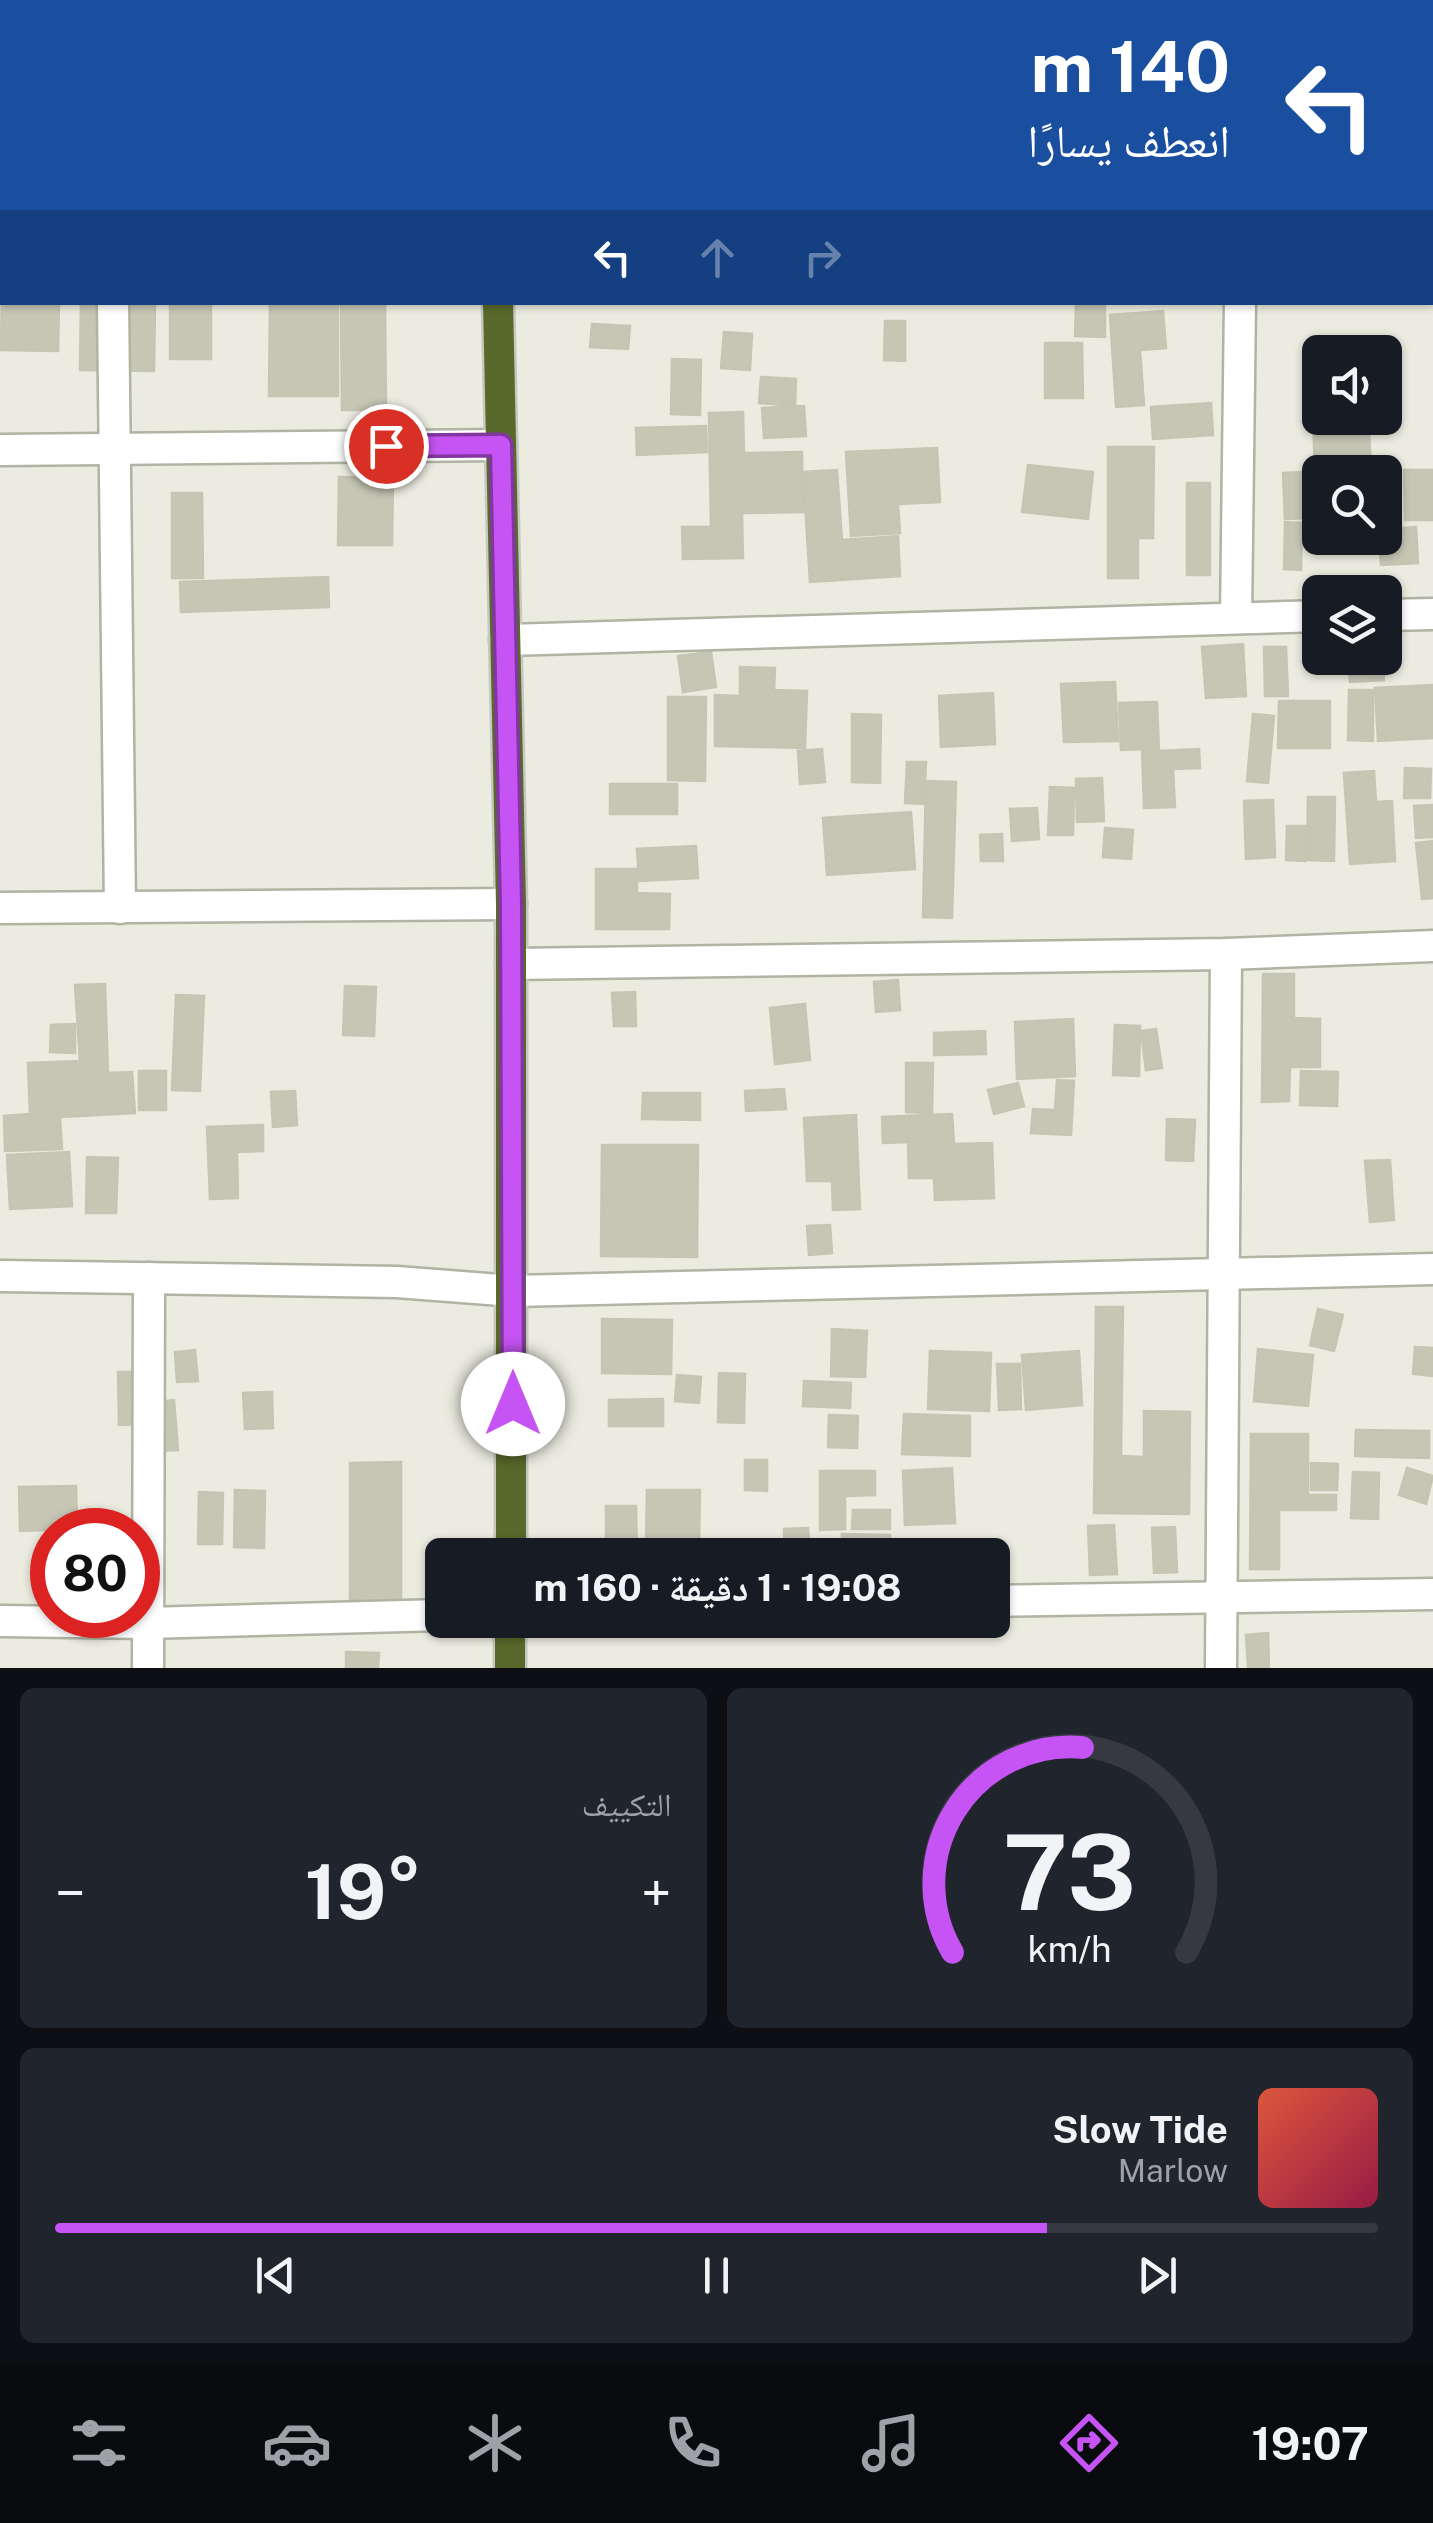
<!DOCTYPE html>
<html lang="ar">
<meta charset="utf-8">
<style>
body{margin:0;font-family:"Public Sans","Noto Naskh Arabic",sans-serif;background:#20242c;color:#f1f3f6;direction:rtl;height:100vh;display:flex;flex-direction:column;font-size:38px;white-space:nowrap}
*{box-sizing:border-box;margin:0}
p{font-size:32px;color:#9ea1a6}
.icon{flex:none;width:55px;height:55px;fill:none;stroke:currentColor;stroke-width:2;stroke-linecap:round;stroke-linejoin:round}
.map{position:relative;height:1668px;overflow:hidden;direction:ltr}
.drawer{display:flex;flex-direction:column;gap:20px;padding:20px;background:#0d0f14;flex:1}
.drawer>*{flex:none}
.hud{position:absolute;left:0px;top:0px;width:1435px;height:305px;box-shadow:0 2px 8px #0004;direction:rtl;background:#1a4fa0;color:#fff;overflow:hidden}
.tools{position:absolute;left:1302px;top:335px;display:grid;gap:20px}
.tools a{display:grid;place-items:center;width:100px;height:100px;border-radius:15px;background:#171b24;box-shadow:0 2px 8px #0004;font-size:50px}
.speed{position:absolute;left:30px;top:1508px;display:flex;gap:20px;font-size:50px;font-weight:700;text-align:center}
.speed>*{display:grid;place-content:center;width:130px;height:130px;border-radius:50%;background:#171b24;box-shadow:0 2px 8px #0004;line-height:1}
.speed .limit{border:15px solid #d22;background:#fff;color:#111}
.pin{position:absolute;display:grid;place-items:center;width:85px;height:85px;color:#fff;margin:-42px;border:5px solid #fff;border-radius:50%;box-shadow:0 2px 10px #0007}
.me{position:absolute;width:110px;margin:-55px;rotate:0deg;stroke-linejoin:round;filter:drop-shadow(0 0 8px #0008)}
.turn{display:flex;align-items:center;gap:35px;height:210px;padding:0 40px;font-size:45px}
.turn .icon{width:130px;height:130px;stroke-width:2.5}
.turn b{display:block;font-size:70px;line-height:85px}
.lanes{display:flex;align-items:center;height:95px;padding:0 40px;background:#0003;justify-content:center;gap:50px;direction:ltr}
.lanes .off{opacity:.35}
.big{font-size:75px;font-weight:700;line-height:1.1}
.drawer .tile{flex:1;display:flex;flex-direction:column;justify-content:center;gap:15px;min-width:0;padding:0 35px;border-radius:15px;background:#20242c}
.drawer .dial{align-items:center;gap:0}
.dial svg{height:260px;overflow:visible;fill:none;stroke:#363941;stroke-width:7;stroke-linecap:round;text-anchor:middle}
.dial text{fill:#f1f3f6;stroke:none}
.song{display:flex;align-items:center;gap:30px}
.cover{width:120px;height:120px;border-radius:15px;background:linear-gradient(135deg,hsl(10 70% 55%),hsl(340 70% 35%))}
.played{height:10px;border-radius:5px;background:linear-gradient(90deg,#c654f5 75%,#363941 75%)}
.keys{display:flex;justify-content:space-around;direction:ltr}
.heat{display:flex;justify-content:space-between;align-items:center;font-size:55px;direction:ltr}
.drawer .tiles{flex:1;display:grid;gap:20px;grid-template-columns:1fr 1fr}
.tile:last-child{grid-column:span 2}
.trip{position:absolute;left:425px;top:1538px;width:585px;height:100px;border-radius:15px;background:#171b24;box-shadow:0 2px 8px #0004;font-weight:700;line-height:100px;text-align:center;direction:rtl}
.tab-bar{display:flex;height:160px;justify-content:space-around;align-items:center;background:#090b0e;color:#9ea1a6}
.tab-bar .icon{width:70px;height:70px}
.tab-bar .active{color:#c654f5}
.tab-bar b{font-size:45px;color:#f1f3f6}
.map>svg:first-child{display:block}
</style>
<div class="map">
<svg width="1433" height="1668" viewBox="0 0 1433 1668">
<rect width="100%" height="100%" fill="#ebebe0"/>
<!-- building -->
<g fill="#c6c6b5" stroke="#c4c5b2" stroke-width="2.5">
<rect x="172" y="0" width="72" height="2"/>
<polygon points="2,279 2,302 59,302 58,351 1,350"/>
<polygon points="81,302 155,302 154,371 80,370"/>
<rect x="170" y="302" width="41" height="57"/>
<polygon points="270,302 338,302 338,396 269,396"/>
<polygon points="341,302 385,302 386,410 342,410"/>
<polygon points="1076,306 1105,306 1105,337 1075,336"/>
<polygon points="1163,311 1166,348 1140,350 1144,405 1116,407 1110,315"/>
<polygon points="885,321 905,321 905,361 884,360"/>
<polygon points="592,324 630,326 628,349 590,347"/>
<polygon points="724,332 752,334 750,370 721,368"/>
<polygon points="1045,343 1082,343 1083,398 1045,398"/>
<polygon points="672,359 701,360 700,415 671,414"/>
<polygon points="761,377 796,379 795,406 759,403"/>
<polygon points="1211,403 1213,435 1153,439 1151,407"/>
<polygon points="804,406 806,436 764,438 762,408"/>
<polygon points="743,412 744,453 802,452 803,512 742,513 743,558 683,559 682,527 711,527 709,413"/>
<polygon points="1368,418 1371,465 1315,468 1313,422"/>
<polygon points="706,426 707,452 637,455 636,428"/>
<polygon points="1108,447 1154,447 1153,538 1138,538 1138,578 1108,578"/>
<polygon points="937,448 940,502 898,504 900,533 851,536 846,452"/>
<polygon points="1028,465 1093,472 1088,519 1022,512"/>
<polygon points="837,470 842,540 898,536 900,576 810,582 803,472"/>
<polygon points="1404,470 1433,470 1433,520 1405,520"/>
<polygon points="1308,472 1310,518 1285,519 1283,473"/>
<polygon points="1320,476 1320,532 1313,532 1310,477"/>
<polygon points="339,477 393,478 392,545 338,545"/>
<rect x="1187" y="483" width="23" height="92"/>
<polygon points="172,493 202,493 203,578 172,578"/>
<polygon points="1285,522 1302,523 1301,570 1284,569"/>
<polygon points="1416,527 1418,563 1381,565 1379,538 1385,538 1385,529"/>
<polygon points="328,577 329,607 181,612 180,582"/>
<polygon points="1243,644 1246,696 1206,698 1202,647"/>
<polygon points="1264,647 1286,647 1288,696 1265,696"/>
<polygon points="711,652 716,687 683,692 678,656"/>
<polygon points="1348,658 1383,658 1384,680 1350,682"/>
<polygon points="740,667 775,668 774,690 807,691 805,748 715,746 715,695 740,696"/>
<polygon points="1115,682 1118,741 1064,742 1061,684"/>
<polygon points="1433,685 1433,738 1378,741 1375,688"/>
<polygon points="1349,690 1373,690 1373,741 1348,740"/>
<polygon points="993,693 995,744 941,747 939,696"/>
<polygon points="668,697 706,697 705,781 668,780"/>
<polygon points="1279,701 1330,701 1330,748 1278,748"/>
<polygon points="1157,702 1159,751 1199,749 1200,768 1173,769 1175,807 1144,808 1142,749 1121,750 1119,703"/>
<polygon points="852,714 881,715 880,783 852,782"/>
<polygon points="1253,714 1274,716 1268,783 1247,781"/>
<polygon points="822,749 825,782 800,784 798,751"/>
<polygon points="907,762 926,762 924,804 905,803"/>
<polygon points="1405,768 1431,769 1430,798 1404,798"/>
<polygon points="1374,771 1376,802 1392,801 1395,861 1350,864 1344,773"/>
<polygon points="1102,778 1104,821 1077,822 1076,779"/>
<polygon points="926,781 956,782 952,918 923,917"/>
<rect x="610" y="784" width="67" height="30"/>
<polygon points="1050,787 1074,788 1073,835 1048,835"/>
<polygon points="1308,797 1335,797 1334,861 1307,860"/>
<polygon points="1273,800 1275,857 1246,859 1244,801"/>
<polygon points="1433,805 1433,837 1416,838 1414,806"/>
<polygon points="1037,808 1039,839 1012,841 1010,809"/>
<polygon points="911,812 915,869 827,875 823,818"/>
<polygon points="1287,826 1306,826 1305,861 1286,860"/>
<polygon points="1105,828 1133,830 1131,859 1103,857"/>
<polygon points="1002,834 1003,861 981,861 980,835"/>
<polygon points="1433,841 1433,898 1422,899 1416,843"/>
<polygon points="696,846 698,878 639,881 637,849"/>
<polygon points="596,869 637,869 637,893 670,894 669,929 596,929"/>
<polygon points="1263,974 1294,974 1294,1018 1320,1019 1320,1067 1290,1067 1289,1101 1262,1102"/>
<polygon points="898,980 900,1010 876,1012 874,982"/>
<polygon points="105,984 108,1073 132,1072 135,1113 60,1117 62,1149 5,1151 4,1116 30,1114 28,1063 80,1061 75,985"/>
<polygon points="345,986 376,987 374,1036 343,1035"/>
<polygon points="635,992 636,1026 614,1026 612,993"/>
<polygon points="176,995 204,996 200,1091 172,1090"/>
<polygon points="805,1004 810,1060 775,1064 770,1008"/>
<polygon points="1073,1019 1075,1076 1017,1079 1015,1022"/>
<polygon points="75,1024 75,1053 50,1052 51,1025"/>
<polygon points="1115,1025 1140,1026 1139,1076 1113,1075"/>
<polygon points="1156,1029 1162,1068 1146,1070 1141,1031"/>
<polygon points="985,1031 986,1054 934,1055 934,1033"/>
<polygon points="906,1063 933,1063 932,1113 906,1112"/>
<rect x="139" y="1071" width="27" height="39"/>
<polygon points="1301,1071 1338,1072 1337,1106 1300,1105"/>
<polygon points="1057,1080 1074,1081 1071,1135 1031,1133 1033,1109 1055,1110"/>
<polygon points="1018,1083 1024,1106 994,1114 988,1090"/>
<polygon points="784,1089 786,1109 746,1111 745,1091"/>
<polygon points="295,1091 297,1125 273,1127 271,1092"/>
<polygon points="643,1093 700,1093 700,1120 642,1119"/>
<polygon points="952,1114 954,1144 992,1143 994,1198 935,1200 934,1178 909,1178 908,1142 883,1143 882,1117"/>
<polygon points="856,1115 860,1209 833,1210 832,1181 807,1181 804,1118"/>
<polygon points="1167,1119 1195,1120 1193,1161 1166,1160"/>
<polygon points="263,1125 263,1151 237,1152 238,1198 210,1199 207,1127"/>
<polygon points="602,1145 698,1145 697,1257 601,1256"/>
<polygon points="69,1152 72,1206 10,1209 7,1155"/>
<polygon points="87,1157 118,1158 116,1213 86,1213"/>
<polygon points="1390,1160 1394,1220 1370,1222 1365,1161"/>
<polygon points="830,1225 832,1253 809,1255 807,1226"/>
<polygon points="1096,1307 1123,1307 1121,1456 1144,1457 1144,1411 1190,1412 1189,1514 1094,1513"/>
<polygon points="1318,1309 1343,1315 1334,1351 1310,1345"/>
<polygon points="602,1319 672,1320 671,1374 602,1373"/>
<polygon points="832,1329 867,1331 865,1377 831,1376"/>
<polygon points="1415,1347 1433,1348 1433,1376 1413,1374"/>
<polygon points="1258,1349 1313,1355 1308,1406 1254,1401"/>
<polygon points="195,1350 198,1381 177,1382 175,1352"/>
<polygon points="930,1351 991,1353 989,1411 928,1409"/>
<polygon points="1079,1351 1082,1405 1026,1410 1022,1355"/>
<polygon points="997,1364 1020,1364 1021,1409 999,1410"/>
<polygon points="118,1372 146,1372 147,1424 119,1425"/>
<polygon points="719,1373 745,1374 744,1423 718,1422"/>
<polygon points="677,1375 701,1377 699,1403 675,1401"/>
<polygon points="804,1381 851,1383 850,1408 803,1406"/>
<polygon points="272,1392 273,1428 245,1429 243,1393"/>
<polygon points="663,1399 663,1426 609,1426 609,1400"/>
<polygon points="174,1400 178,1450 157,1451 154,1402"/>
<polygon points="904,1414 970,1416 970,1456 902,1454"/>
<polygon points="829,1415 858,1416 857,1448 828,1447"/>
<polygon points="1356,1430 1429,1431 1429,1458 1355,1456"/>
<polygon points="1251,1434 1308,1434 1308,1495 1336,1495 1336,1510 1279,1510 1279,1569 1250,1569"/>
<polygon points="745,1460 767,1460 767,1491 745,1490"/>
<polygon points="401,1462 401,1608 350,1608 350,1463"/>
<polygon points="1311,1463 1338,1464 1337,1490 1311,1490"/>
<polygon points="952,1468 955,1523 905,1525 903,1471"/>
<polygon points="1407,1468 1433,1476 1426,1504 1399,1495"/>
<polygon points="820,1471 875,1471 875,1495 845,1496 845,1529 820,1530"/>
<polygon points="1353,1472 1379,1473 1378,1519 1351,1518"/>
<polygon points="76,1486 77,1529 20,1531 19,1487"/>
<polygon points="235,1490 265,1491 264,1548 234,1547"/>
<polygon points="647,1490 700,1490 699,1543 646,1542"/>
<polygon points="199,1492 223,1493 222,1544 198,1544"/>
<polygon points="606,1506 636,1506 637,1555 606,1555"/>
<polygon points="853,1510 890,1510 890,1529 852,1529"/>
<polygon points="1114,1525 1117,1574 1090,1575 1088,1526"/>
<polygon points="1175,1527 1177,1572 1154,1573 1152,1528"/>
<polygon points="808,1528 810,1555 785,1555 784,1529"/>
<polygon points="842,1534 890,1535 890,1555 841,1555"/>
<polygon points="1268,1633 1269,1668 1248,1668 1246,1635"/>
<polygon points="346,1652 379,1653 378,1668 346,1668"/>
</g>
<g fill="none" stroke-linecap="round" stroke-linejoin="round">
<defs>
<g id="street">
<polyline points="1244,2 1244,0"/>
<polyline points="0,90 2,91"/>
<polyline points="1432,273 1433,273"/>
<polyline points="113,302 120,908"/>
<polyline points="0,450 501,445"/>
<polyline points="1385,615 1433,614"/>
<polyline points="1236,618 1240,302"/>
<polyline points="505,640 1320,616"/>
<polyline points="0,908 511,904"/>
<polyline points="511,964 1226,954 1433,946"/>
<polyline points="0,1276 397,1282 514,1291 1433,1269"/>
<polyline points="992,1601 1433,1594"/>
<polyline points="0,1621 147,1623 442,1615"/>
<polyline points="148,1668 149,1278"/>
<polyline points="1221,1668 1226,954"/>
</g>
<g id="highway">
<polyline points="497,2 497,0"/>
<polyline points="498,302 511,904 511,1555"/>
<polyline points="510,1668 510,1620"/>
</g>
</defs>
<!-- street casing -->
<use href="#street" stroke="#b1b3a3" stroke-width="35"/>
<!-- highway casing -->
<use href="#highway" stroke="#c7c8c1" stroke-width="35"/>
<!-- street -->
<use href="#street" stroke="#fff" stroke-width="30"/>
<!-- highway -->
<use href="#highway" stroke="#59692b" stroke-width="30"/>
</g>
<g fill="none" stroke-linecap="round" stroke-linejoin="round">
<defs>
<polyline id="route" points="386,446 501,445 511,904 513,1404"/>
</defs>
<!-- route casing -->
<use href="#route" stroke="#81379f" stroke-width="25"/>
<!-- route -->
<use href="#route" stroke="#c654f5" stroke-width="18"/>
</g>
</svg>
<div class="tools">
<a><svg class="icon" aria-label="sound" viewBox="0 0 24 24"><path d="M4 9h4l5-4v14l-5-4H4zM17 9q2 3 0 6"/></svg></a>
<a><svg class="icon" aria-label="search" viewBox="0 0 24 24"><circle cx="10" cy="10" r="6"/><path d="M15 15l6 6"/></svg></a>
<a><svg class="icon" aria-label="layers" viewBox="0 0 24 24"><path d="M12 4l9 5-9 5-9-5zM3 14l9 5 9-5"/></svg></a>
</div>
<div class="speed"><div class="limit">80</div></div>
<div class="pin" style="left:386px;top:446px;background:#d93025"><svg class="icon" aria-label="arrive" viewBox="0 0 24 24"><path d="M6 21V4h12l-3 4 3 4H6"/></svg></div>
<svg class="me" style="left:513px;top:1404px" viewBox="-20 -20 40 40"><circle r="19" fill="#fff"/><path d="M0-13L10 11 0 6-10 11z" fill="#c654f5"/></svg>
<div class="trip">19:08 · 1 دقيقة · 160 m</div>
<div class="hud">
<div class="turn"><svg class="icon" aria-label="left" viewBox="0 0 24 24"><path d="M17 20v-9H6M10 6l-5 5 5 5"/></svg><div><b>140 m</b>انعطف يسارًا</div></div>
<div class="lanes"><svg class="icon" aria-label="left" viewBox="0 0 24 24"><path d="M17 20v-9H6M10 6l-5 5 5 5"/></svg><svg class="icon off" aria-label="ahead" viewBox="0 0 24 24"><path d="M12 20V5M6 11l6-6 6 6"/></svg><svg class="icon off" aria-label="right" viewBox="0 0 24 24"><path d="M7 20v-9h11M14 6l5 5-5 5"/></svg></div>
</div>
</div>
<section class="drawer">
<div class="tiles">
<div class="tile dial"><svg viewBox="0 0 100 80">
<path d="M14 69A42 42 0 1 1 86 69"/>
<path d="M14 69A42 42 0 0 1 54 6" stroke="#c654f5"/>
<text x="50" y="56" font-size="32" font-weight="700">73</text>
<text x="50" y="72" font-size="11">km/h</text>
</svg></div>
<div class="tile"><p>التكييف</p>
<div class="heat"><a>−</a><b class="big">19°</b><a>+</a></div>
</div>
<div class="tile">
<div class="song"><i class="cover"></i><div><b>Slow Tide</b><p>Marlow</p></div></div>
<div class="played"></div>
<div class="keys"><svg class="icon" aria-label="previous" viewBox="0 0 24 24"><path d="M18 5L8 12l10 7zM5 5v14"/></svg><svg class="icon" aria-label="pause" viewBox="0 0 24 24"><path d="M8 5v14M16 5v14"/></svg><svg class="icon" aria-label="next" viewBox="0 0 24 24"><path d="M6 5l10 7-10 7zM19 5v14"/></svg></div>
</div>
</div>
</section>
<nav class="tab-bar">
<b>19:07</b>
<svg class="icon active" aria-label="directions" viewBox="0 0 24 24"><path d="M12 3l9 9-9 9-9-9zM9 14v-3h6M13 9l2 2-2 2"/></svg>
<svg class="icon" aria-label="music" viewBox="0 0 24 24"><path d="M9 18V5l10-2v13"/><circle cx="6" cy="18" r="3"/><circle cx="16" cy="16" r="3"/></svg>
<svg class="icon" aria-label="phone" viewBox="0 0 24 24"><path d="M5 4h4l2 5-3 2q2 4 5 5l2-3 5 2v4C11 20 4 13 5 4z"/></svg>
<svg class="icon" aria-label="climate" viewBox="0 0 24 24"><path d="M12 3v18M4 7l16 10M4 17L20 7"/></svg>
<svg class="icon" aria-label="car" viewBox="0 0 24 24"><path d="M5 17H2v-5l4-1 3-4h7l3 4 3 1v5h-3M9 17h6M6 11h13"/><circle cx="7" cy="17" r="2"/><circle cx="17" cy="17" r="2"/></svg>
<svg class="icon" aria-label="filters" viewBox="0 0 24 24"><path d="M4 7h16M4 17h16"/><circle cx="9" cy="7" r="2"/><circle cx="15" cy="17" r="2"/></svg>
</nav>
